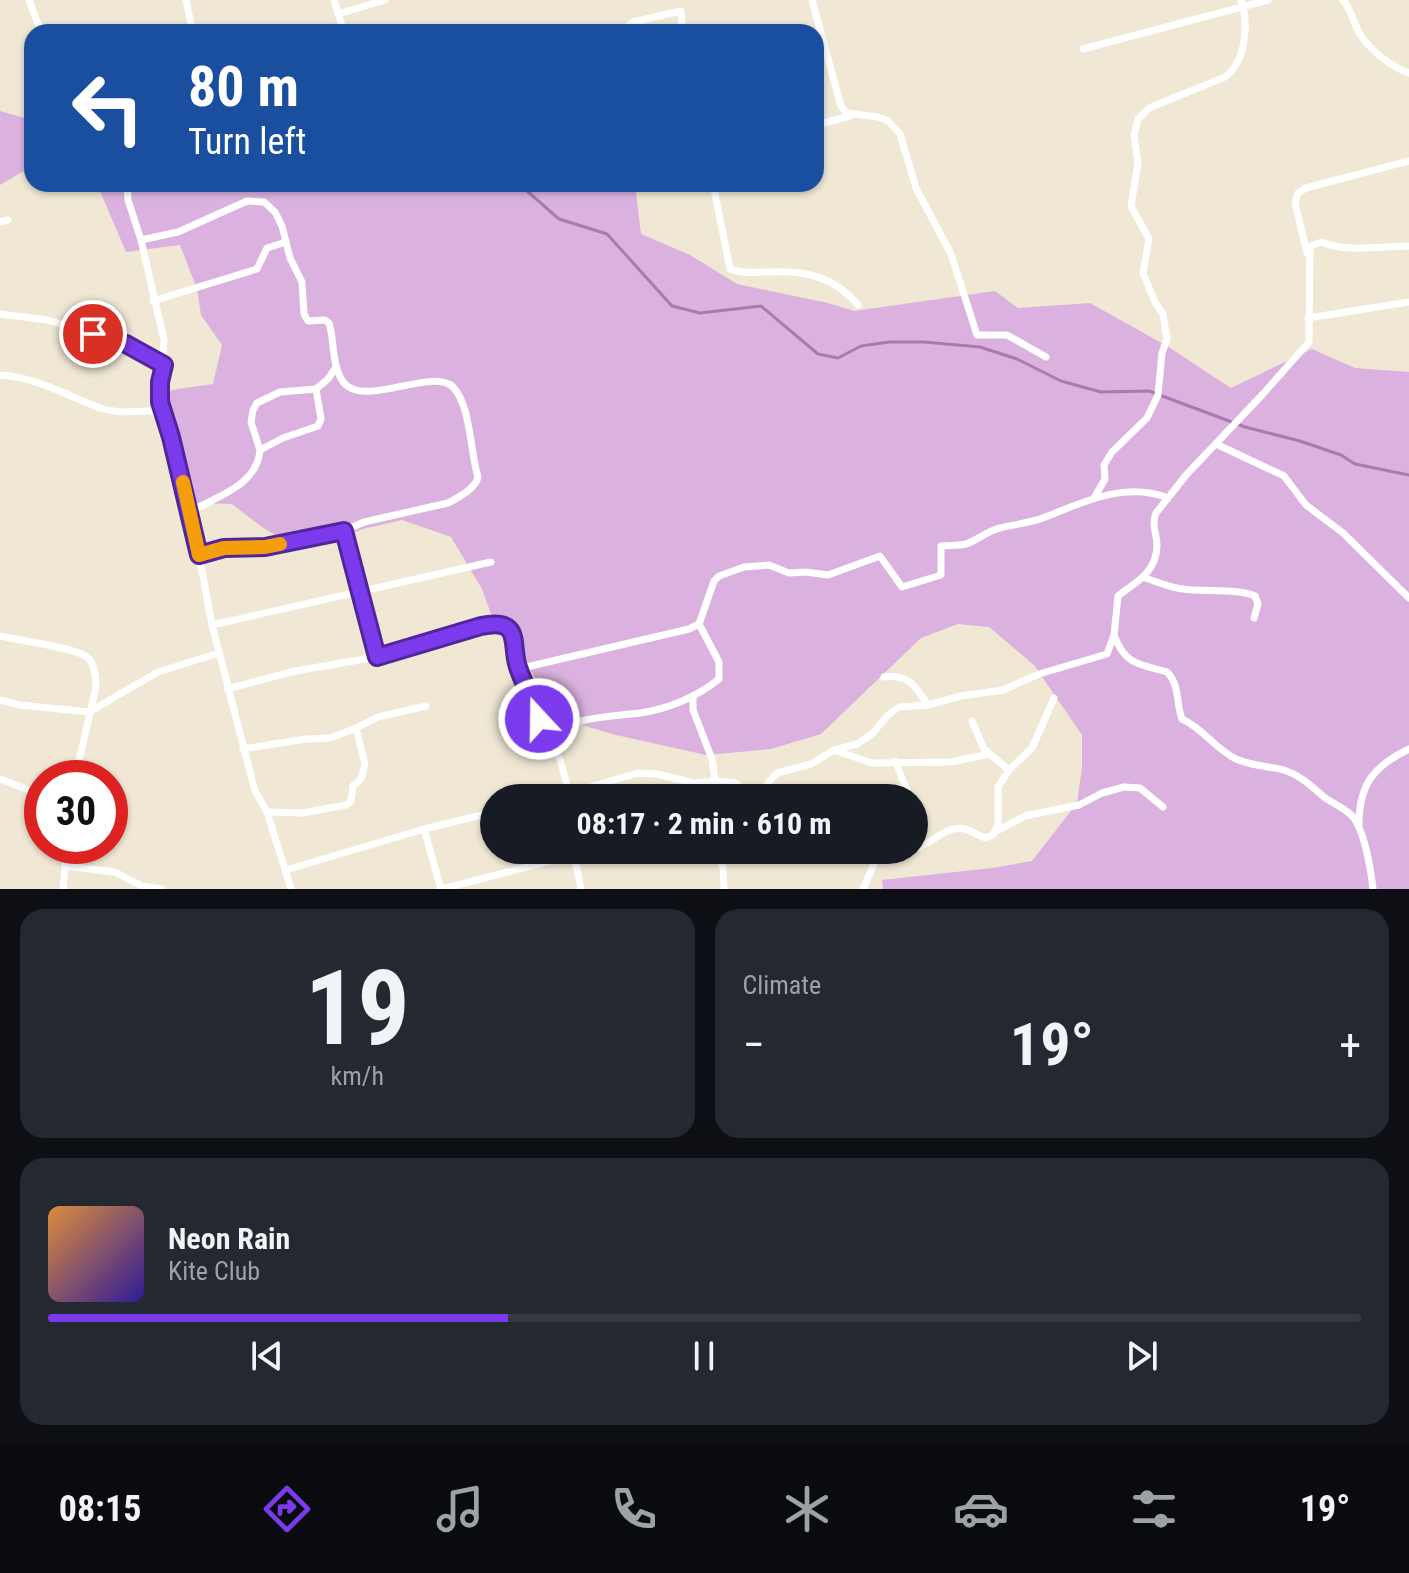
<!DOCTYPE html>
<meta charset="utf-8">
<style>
body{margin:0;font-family:"Roboto Condensed",sans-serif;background:#242831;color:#f1f3f6;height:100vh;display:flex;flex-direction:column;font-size:30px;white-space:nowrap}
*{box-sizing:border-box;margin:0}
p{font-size:26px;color:#9ea1a6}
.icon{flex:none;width:44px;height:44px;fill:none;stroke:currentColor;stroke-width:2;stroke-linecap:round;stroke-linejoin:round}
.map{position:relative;height:889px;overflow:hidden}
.panel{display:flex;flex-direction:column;gap:20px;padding:20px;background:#0d0f14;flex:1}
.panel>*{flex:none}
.top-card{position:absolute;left:24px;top:24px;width:800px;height:168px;border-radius:24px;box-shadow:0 2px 6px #0004;background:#1a4fa0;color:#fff;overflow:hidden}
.speed{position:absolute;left:24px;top:760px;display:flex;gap:16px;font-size:40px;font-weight:700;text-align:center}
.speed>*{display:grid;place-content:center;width:104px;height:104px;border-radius:50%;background:#171b24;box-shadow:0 2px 6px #0004;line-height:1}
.speed .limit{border:12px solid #d22;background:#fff;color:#111}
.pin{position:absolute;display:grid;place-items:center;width:68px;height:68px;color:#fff;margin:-34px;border:4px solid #fff;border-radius:50%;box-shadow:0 2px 8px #0007}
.me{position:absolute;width:88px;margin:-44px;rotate:339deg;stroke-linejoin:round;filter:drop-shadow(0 0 6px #0008)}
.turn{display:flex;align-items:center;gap:28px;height:168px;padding:0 32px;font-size:36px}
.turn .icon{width:104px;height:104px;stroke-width:2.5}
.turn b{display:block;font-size:56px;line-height:68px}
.big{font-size:60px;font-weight:700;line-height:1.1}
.panel .tile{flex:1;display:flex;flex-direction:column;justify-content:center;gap:12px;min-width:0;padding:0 28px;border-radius:24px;background:#242831}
.panel .dial{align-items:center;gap:0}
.dial b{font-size:104px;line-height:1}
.song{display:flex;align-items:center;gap:24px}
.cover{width:96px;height:96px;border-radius:12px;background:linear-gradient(135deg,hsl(30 70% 55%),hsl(250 70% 35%))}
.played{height:8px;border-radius:4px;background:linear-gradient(90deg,#7c3aed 35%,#363941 35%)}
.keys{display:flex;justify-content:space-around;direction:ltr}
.heat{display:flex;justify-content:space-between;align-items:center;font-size:44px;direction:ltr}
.panel .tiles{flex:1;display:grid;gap:20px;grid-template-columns:1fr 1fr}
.tile:last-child{grid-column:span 2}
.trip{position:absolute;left:480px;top:784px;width:448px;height:80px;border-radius:40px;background:#171b24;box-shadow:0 2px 6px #0004;font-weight:700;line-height:80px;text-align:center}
.tabs{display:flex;height:128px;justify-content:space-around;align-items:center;background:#090b0e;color:#9ea1a6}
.tabs .icon{width:56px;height:56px}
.tabs .on{color:#7c3aed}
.tabs b{font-size:36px;color:#f1f3f6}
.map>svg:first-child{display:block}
</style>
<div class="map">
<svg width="1409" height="889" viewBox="0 0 1409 889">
<rect width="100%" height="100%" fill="#f0e8d5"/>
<!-- grass -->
<g fill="#dbb2df">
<polygon points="0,111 28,119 32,115 32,172 22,172 0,185"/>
<polygon points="97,184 635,184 641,234 690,255 737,284 828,303 854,311 995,291 1018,308 1090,303 1167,346 1231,388 1312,349 1355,368 1409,372 1409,889 883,889 882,880 992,868 1032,861 1077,803 1082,768 1082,735 1034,665 989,627 958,624 921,638 821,734 771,749 706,755 616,735 561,719 529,668 496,628 482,589 451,537 402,520 363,529 321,544 291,545 262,527 232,504 189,503 164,411 171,390 213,384 222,345 201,315 197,289 180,245 126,252"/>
</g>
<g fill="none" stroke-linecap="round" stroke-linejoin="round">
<!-- stream -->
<polyline stroke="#a87aad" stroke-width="3" points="519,184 559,219 607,234 672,306 700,313 761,306 818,354 838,358 861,346 889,342 924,342 980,347 1017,359 1061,381 1101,392 1149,391 1245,427 1300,441 1341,455 1355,464 1409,475"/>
<!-- street -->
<g stroke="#fff" stroke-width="7">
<polyline points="29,0 41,32"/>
<polyline points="186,0 191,24"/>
<polyline points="334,0 344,32"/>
<polyline points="812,0 841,106 846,113 878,117 888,121 900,134 916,188 951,254 977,335 1007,335 1046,357"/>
<path d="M 1343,0 C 1352,11 1353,22 1360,34 C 1370,50 1391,67 1409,73"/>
<polyline points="338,14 385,0"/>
<polyline points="621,32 633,22 681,11 682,21 679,32"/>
<polyline points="1083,49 1268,0"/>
<polyline points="816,125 850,116"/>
<polyline points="127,184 128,200 141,240 164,340 160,402 171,437 199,555"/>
<path d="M 713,184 L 730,269 C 741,274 755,272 767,272 C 804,270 834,276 858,305"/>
<polyline points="0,222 8,220"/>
<path d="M 141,240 L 178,232 L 247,201 L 264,202 L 275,212 L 282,226 L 290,258 L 302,282 L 304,314 L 308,321 L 325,320 L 329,323 C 335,342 331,366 344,383 C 365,408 433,367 453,387 C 471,406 470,452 478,477 C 476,488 458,498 448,503 L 364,522 L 344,531 L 377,657"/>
<polyline points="1307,253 1295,203 1298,193 1306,188 1409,161"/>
<polyline points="153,301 257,269 267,248 286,242"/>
<polyline points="0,314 47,320 111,338 164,365"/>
<polyline points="1308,318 1409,302"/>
<path d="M 0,375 C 37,377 67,396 100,408 C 120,415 142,410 162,411"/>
<polyline points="1216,444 1284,476 1306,505 1343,533 1409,598"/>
<polyline points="260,450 251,422 253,410 257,403 280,392 316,389 328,379 336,367"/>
<path d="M 1094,498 L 1105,479 L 1104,465 L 1112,452 L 1147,418 L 1158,395 L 1162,353 L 1167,339 L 1163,314 L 1155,302 L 1143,273 L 1149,239 L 1131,206 L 1138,163 L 1134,135 L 1138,119 L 1149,108 L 1225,77 C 1246,61 1249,24 1241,0"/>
<path d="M 190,512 C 217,496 257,486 260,450 L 283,438 L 318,426 L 321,419 L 316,389"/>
<path d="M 1145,578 C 1158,582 1170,588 1183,589 C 1203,592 1239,588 1255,596 L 1258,604 L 1254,618"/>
<polyline points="212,625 199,555 224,548 265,547 344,531"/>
<path d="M 1114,635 C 1125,665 1139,664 1167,672 C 1180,685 1176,703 1182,719 C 1204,729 1215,749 1236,759 C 1252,766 1268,766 1284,770 C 1302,776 1311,786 1324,797 C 1332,803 1342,807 1350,814 C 1364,825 1371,871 1373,889"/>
<path d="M 0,636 C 18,640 76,648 87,657 C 95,664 96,676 96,687 L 75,778"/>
<path d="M 518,669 L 689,629 L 699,624 L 714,581 L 719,576 L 744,567 L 769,565 L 789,573 L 806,572 L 828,575 L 880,556 L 902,587 L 941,575 L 941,546 C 948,545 958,546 966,544 C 978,540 987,531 1000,528 C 1016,524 1032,523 1048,516 C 1087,500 1126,482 1168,498"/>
<path d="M 884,677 C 909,674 915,686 928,705"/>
<polyline points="227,689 295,671 377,657 481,626 500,625 515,638 518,669 533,697 545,737 560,759 569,793 557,798"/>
<polyline points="693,696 693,710 712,759 715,781"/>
<polyline points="0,700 19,705 89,712 158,672 219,653"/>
<polyline points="972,721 984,749 1009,770"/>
<path d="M 545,737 C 572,717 608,717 640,713 C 668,709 697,697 719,679 L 719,662 L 699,624"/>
<polyline points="243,749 306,739 330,738 356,728"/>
<polyline points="834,750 872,763 951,762 989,754"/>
<polyline points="895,761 910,798"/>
<polyline points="0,779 34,792 42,798"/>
<polyline points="569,793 638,773 657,774 694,783 715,781 736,783 751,798"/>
<path d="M 757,796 L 777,773 L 811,764 L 834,750 L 857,744 L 872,734 L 888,715 L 899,707 L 928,705 L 961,696 L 1003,690 L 1039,674 L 1107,654 L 1114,635 L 1118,596 C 1136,582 1156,573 1157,546 C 1157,534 1151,525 1156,513 L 1187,474 L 1263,394 L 1309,342 L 1310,246 L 1322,242 C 1346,253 1382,246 1409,246"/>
<polyline points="701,798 704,783"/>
<polyline points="267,812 302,813 346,805 351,801 353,786 361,779 365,764 356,728 378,717 426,706"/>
<polyline points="914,813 920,848"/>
<path d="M 1359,824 C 1359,784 1374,766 1409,749"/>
<polyline points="424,829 441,889"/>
<polyline points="995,832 1025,816 1079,805 1102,793 1124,787 1140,788 1163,807"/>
<path d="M 914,848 C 931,846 946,824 965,829 C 972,831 978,835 985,838 L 993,835 L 998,824 L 998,787 L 1009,770 L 1032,748 L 1054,698"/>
<polyline points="716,850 723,868 724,889"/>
<polyline points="65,866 115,872 142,886 162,889"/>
<polyline points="286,870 424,829 494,812"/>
<polyline points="63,889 67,846"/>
<polyline points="291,889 267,812 255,791 212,625 491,562"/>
<polyline points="442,889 574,855 573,850"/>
<polyline points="581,889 574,855 591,850"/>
<polyline points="863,889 877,857 900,850"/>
</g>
</g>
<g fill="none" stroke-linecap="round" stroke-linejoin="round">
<defs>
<path id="route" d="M 93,334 L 126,344 L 164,365 L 160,382 L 160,402 L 171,437 L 199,555 L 224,548 L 265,547 L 344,531 L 377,657 L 481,626 C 525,617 509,647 519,670 C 525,687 534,701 539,719"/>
</defs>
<!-- route casing -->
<use href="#route" stroke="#51269a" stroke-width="20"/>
<!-- route -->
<use href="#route" stroke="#7c3aed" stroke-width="14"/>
<!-- slow -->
<polyline stroke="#f59e0b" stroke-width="14" points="183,482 199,555 224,548 265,547 280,544"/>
</g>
</svg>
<div class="speed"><div class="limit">30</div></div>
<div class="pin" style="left:93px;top:334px;background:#d93025"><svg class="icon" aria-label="arrive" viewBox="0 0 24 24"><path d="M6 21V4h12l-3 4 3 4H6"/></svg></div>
<svg class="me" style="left:539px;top:719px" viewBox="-20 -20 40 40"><circle r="17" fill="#7c3aed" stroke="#fff" stroke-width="3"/><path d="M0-11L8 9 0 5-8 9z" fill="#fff"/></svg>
<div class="trip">08:17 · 2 min · 610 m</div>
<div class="top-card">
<div class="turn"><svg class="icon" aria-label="left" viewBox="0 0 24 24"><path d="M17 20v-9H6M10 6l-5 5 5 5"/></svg><div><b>80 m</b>Turn left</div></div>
</div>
</div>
<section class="panel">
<div class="tiles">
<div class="tile dial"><b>19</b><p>km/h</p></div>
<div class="tile"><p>Climate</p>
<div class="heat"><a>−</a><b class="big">19°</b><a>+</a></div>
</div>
<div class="tile">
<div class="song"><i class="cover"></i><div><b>Neon Rain</b><p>Kite Club</p></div></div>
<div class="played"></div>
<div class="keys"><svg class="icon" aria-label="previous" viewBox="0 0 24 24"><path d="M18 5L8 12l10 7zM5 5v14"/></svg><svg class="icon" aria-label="pause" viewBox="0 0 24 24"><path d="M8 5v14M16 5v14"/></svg><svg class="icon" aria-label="next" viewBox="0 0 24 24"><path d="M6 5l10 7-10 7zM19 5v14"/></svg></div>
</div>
</div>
</section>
<nav class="tabs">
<b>08:15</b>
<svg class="icon on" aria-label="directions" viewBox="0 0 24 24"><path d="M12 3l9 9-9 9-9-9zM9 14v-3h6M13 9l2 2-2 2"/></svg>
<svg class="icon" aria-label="music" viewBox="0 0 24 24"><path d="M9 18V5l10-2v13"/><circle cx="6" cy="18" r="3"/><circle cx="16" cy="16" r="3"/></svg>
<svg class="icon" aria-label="phone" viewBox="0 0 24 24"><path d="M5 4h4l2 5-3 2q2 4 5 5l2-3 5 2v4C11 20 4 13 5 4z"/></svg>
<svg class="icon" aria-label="climate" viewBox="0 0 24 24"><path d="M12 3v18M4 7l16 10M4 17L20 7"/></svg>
<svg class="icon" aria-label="car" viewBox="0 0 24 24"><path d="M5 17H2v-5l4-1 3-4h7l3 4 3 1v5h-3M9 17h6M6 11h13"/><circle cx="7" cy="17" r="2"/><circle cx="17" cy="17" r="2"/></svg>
<svg class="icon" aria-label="filters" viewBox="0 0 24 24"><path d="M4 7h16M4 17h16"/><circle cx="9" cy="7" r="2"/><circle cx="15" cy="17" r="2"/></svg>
<b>19°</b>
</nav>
